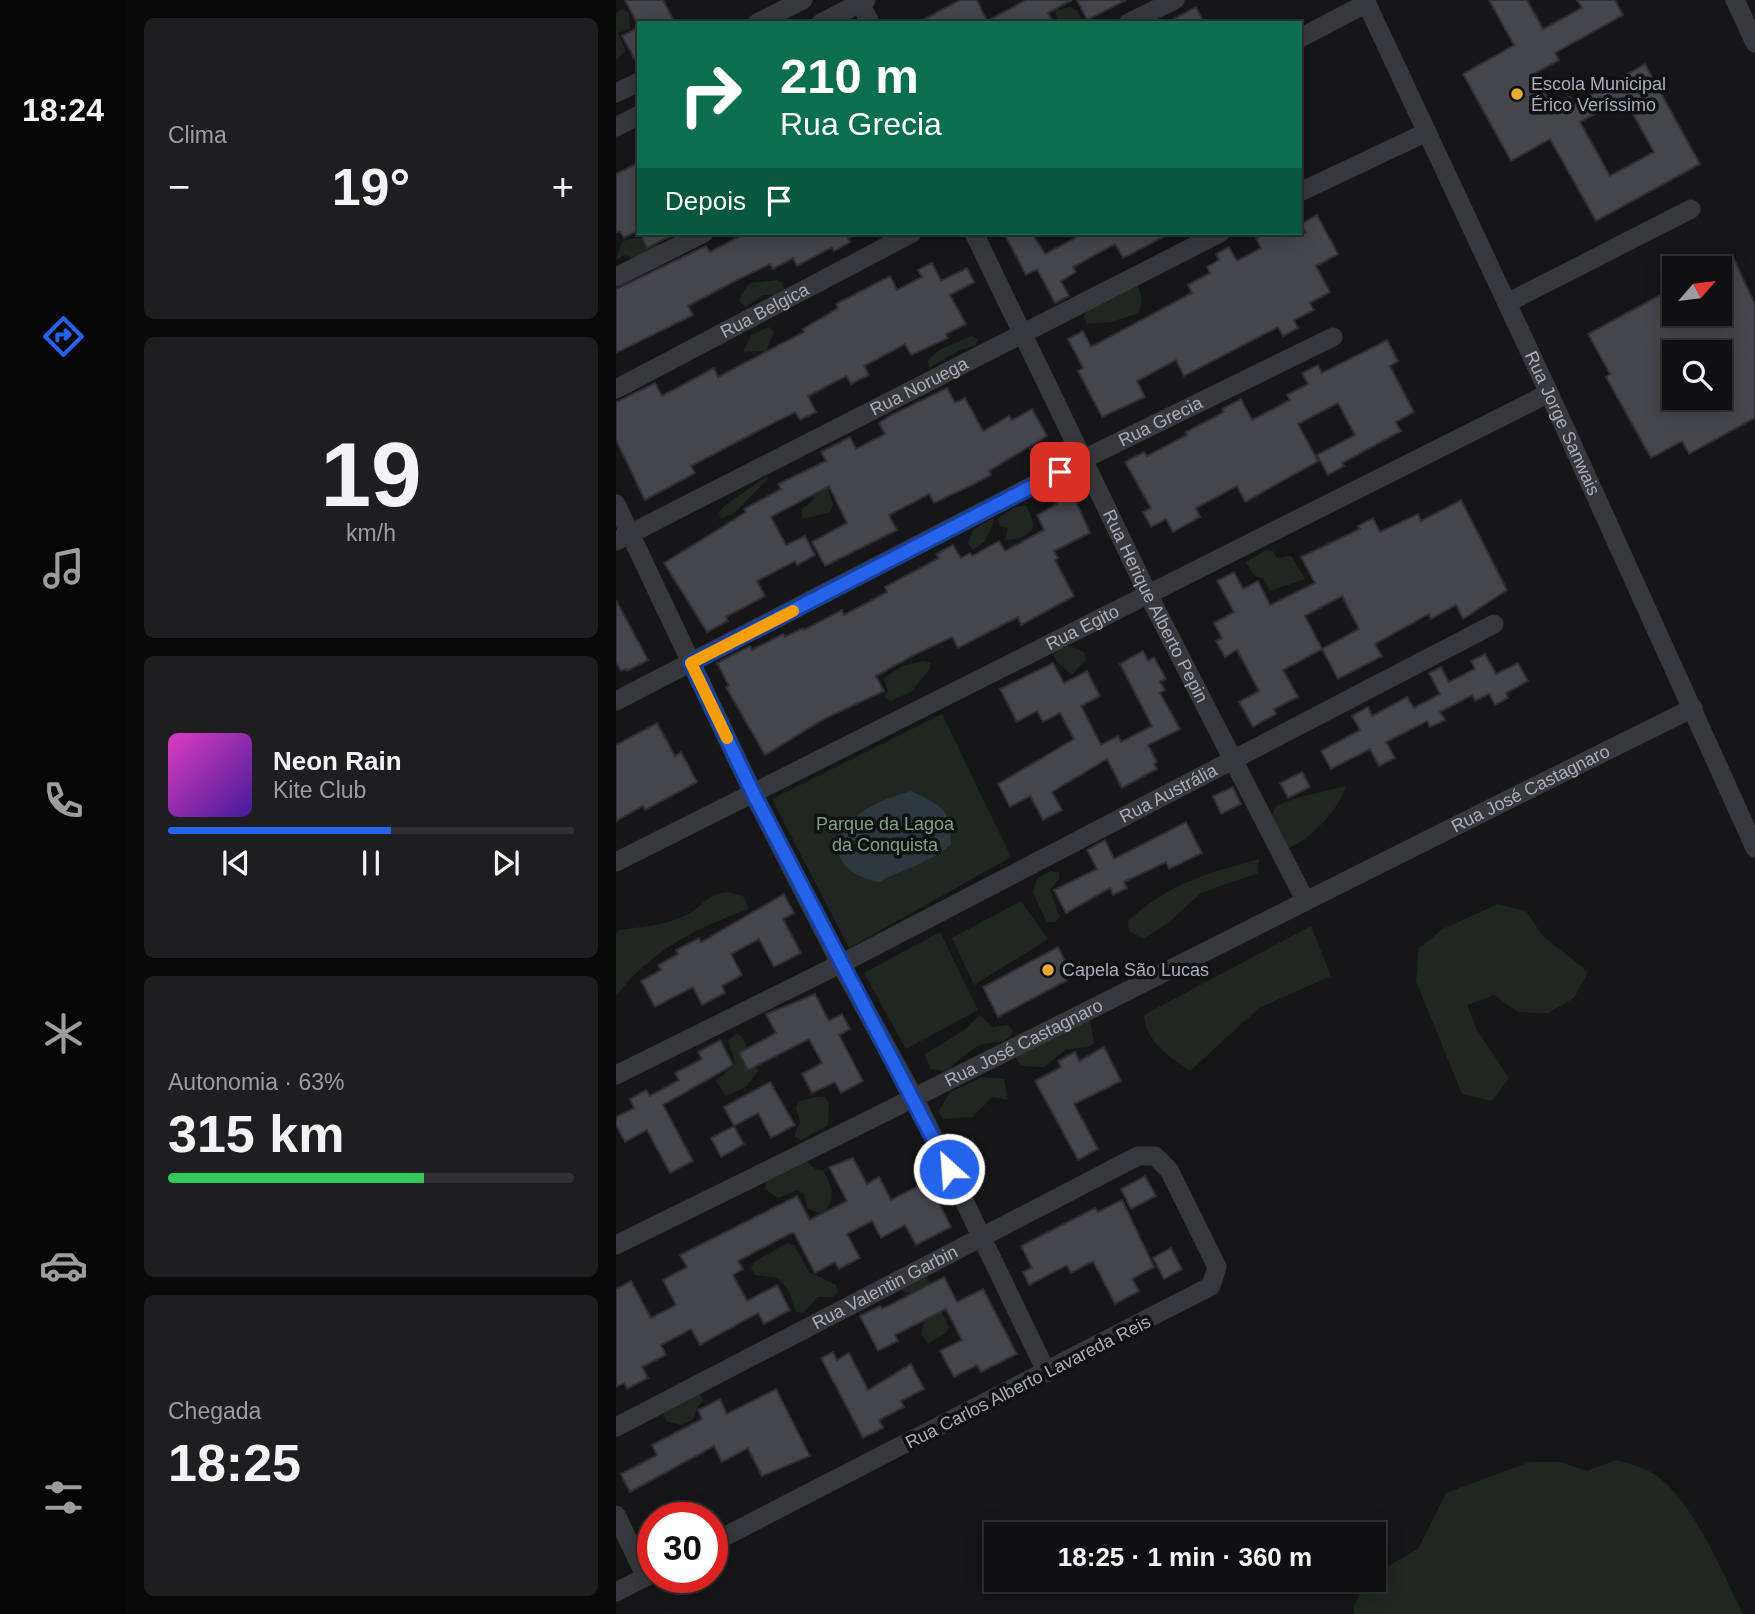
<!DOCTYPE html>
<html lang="pt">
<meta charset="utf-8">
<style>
body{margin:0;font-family:Helvetica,sans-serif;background:#1e1e20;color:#f1f3f6;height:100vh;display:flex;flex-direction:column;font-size:26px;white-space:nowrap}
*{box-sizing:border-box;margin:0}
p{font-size:23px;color:#9c9d9f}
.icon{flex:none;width:38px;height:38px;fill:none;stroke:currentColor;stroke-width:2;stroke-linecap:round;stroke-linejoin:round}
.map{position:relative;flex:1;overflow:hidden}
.details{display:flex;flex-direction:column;gap:18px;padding:18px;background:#09090a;width:490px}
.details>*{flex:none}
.guide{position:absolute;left:21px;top:21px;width:665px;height:214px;border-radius:0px;box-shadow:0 4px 18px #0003,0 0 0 2px #303032;background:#0b6e4f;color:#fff;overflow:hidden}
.needle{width:46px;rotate:62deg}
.fabs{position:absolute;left:1046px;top:256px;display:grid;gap:14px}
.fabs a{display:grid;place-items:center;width:70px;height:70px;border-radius:0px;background:#101012;box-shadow:0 4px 18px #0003,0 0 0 2px #303032;font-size:35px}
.speed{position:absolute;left:21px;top:1502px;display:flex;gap:14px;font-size:35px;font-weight:700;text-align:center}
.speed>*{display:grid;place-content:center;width:91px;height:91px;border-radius:50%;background:#101012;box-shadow:0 4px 18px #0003,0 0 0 2px #303032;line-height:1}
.speed .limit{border:10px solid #d22;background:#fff;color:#111}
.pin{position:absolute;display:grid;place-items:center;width:60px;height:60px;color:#fff;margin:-30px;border-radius:14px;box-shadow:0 4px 10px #0006}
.me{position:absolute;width:77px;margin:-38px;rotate:334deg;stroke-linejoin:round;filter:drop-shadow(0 0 5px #0008)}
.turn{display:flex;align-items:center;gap:24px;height:147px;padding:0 28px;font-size:32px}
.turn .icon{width:91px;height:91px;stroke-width:2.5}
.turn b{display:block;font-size:49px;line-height:60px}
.then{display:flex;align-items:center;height:66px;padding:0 28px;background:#0003;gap:14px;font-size:26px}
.big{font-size:52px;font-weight:700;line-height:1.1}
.details .tile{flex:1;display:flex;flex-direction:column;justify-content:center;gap:10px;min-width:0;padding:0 24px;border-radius:10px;background:#1e1e20}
.details .dial{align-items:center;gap:0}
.dial b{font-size:91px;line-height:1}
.song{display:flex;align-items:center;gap:21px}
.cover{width:84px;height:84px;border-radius:10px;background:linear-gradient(135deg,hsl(310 70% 55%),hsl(260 70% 35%))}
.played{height:7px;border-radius:4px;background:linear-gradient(90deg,#2563eb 55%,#303032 55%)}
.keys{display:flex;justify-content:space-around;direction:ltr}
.heat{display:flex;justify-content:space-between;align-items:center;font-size:38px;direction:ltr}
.charge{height:10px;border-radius:5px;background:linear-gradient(90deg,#34c759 63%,#303032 0)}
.trip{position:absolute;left:368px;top:1522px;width:402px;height:70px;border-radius:0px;background:#101012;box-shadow:0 4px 18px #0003,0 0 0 2px #303032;font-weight:700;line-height:70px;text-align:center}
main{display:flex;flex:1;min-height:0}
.tabs{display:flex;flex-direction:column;width:126px;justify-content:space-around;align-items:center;background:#060607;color:#9c9d9f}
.tabs .icon{width:49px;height:49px}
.tabs .active{color:#2563eb}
.tabs b{font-size:32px;color:#f1f3f6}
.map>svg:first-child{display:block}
</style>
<main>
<nav class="tabs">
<b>18:24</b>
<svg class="icon active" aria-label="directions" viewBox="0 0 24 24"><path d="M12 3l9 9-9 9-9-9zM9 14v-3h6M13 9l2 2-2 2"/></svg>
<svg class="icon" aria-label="music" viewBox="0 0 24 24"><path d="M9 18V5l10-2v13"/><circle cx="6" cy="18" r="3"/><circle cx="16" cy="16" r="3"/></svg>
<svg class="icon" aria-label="phone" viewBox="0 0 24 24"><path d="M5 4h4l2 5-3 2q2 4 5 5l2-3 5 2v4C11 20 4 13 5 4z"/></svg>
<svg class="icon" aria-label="climate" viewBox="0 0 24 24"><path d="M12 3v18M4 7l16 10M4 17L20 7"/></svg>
<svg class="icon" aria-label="car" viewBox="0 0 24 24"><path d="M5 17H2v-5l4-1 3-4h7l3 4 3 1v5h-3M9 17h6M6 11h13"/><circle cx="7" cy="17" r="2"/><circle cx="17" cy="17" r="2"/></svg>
<svg class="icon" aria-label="filters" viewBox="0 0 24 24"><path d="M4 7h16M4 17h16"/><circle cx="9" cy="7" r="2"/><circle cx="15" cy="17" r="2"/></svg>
</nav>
<section class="details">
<div class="tile"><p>Clima</p>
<div class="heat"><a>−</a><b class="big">19°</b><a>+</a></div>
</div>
<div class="tile dial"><b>19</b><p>km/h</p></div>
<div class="tile">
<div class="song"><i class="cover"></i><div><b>Neon Rain</b><p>Kite Club</p></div></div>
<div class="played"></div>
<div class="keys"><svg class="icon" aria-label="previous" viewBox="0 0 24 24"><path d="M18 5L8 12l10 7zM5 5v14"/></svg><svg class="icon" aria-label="pause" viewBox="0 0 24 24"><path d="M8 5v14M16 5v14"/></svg><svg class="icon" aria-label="next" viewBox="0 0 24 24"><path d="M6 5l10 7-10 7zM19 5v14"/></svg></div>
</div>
<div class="tile"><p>Autonomia · 63%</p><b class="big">315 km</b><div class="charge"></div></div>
<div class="tile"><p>Chegada</p><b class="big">18:25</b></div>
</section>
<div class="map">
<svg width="1139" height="1614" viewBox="0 0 1139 1614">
<rect width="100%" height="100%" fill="#161618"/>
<!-- green -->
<g fill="#202721">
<polygon points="453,7 461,10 467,23 442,23 439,10"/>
<polygon points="6,9 13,13 14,29 2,33 10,51 0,60 0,13"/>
<polygon points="22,238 41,245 37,251 16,258 9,255 0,260 6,241"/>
<polygon points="161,280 167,283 168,290 162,295 147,295 130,307 124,302 125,295 134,283"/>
<polygon points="521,284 526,299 523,313 495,322 471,324 468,317 470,309"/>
<polygon points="153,327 158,332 150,351 127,352 135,335"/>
<polygon points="356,336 362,340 359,346 344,350 313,368 312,360 323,350"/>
<polygon points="151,476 153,478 118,513 105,519 103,512 108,506"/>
<polygon points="211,486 217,505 214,512 186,519 186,509 198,499 194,489"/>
<path d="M 410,505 L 418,525 C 413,538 402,538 389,541 L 392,528 L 384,526 L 381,519 L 399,507 Z"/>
<polygon points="377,518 378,522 369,541 357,550 352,544 357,530"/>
<polygon points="650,550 657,551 661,558 675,556 689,579 654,591 646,578 638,576 630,562"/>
<polygon points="451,645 468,652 470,659 456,675 440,661 438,654"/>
<polygon points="307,661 315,663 314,668 296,691 275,701 268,697 272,691 268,678 286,666"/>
<polygon points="326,714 395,857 233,948 156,799"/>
<path d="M 730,786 C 723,809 695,840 672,848 L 654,822 C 656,817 657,810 660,807 C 666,800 716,790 730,786 Z"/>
<path d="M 643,859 L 642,873 L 585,893 L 552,923 L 528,939 L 513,931 L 512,921 C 554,883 589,874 643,859 Z"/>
<polygon points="435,871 443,872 443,879 434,890 444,917 439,922 431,922 417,893 421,878"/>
<path d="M 112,892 L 127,896 L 133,909 C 79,928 36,950 0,996 L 0,933 L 3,930 C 26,927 53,925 74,913 C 89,904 93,893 112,892 Z"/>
<polygon points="405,901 432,939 358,985 336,938"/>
<polygon points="882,904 910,911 926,935 972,972 958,998 932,1013 902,1012 878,995 851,1005 861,1030 893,1078 876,1101 846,1094 800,981 803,948 827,929"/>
<path d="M 695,926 L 715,976 L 643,1008 L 574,1071 C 555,1058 528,1040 528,1015 Z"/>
<polygon points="324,932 362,1010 290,1049 248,973"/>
<path d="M 364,1015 L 376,1027 L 392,1025 L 397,1031 C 390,1047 375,1040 362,1046 C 350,1052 340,1064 329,1071 L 314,1069 L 309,1054 L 347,1031 Z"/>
<polygon points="474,1020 478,1042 473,1047 451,1049 428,1067 405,1066 400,1059 401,1052"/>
<polygon points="121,1033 127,1038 142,1071 130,1087 110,1096 100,1081 120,1064 112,1041"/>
<polygon points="367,1077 388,1079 392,1100 377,1097 356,1117 327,1119 322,1112 334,1092"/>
<polygon points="198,1097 208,1097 213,1103 212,1125 185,1140 178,1136 184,1122 180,1108 184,1101"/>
<path d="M 189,1159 L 199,1169 L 207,1170 C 216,1186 222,1203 205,1213 L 192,1209 L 188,1194 L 181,1190 L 162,1198 L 149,1189 L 150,1181 Z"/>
<polygon points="171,1243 178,1245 193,1272 220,1285 222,1292 218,1297 202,1297 187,1313 180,1312 172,1290 162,1278 139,1275 135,1269 138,1262"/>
<polygon points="310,1275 333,1328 329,1334 312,1343 305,1334 310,1315 298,1294 286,1291 286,1288"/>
<polygon points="83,1393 88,1401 82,1406 77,1420 64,1425 50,1421 46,1410"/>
<path d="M 1000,1460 C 1009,1463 1018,1464 1026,1468 C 1073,1486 1105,1572 1127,1614 L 738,1614 L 738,1606 L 750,1580 L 758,1580 L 758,1574 L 802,1549 L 830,1493 L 914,1462 L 944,1462 L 971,1471 Z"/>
</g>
<!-- water -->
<path fill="#2e373d" d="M 295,791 C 326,807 334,806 335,844 C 318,861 285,870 263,882 C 236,875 225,869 218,840 C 238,811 262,801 295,791 Z"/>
<!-- building -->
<g fill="#45464b" stroke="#303034" stroke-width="2" fill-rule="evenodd">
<polygon points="9,0 47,0 59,23 21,23"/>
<polygon points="344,0 361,0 371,21 410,0 456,0 432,13 438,23 301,23"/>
<polygon points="461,0 510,0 471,20"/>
<path d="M 873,0 L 911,0 L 927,29 L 966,8 L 961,0 L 999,0 L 1007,15 L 939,53 L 943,60 L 918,74 L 936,106 L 954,97 L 958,104 L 1029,64 L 1084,164 L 980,221 L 934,139 L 895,161 L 847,74 L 898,45 ZM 1008,98 L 1038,152 L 994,176 L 964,122 Z"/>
<polygon points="580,7 588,23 550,23"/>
<polygon points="23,27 23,67 6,36"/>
<polygon points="23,162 23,230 8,238 4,231 0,233 0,174"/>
<polygon points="701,215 722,254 700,266 714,292 694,303 698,310 678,320 682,328 667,336 662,327 568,376 560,360 521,381 529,397 486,417 462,371 467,368 452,339 467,331 475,347 576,293 572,285 594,273 591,267 603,260 600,254 613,247 621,261 645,248 640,238 651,233 690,233 685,224"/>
<polygon points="24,233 61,233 31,248"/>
<polygon points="130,233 243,233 232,238 234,242 218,251 216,247 181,266 177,258 157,269 154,264 115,283 72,306 77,315 0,353 0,289 90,246 94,252"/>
<polygon points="388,233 416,233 429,254 469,233 555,233 507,258 499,244 457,267 460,272 445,281 453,296 439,303 421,269 410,275"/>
<path d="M 1116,255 L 1139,304 L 1139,418 L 1073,454 L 1066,441 L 1035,458 L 990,377 L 994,374 L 972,334 L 1059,287 L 1059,313 L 1104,313 L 1104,262 ZM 1059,352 L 1104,352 L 1104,397 L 1059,397 Z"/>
<polygon points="316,263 325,281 351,268 358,282 334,295 350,324 330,334 332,338 295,355 289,344 248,366 253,375 235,384 230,376 192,396 200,412 184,420 179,412 138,433 75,466 79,473 29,500 0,440 0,402 39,383 46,396 98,368 102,377 188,332 187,329 222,308 220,304 274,276 281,290 306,277 302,270"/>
<polygon points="771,340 782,361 774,366 798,412 780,422 785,431 726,463 728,466 712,475 701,455 739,435 722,403 682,424 702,461 629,502 621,486 580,508 584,517 557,532 550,519 535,527 527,512 535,508 509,462 528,452 531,456 571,435 570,432 608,412 606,409 625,399 636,420 674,400 671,395 692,384 686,373 702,365 706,373"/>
<polygon points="331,388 339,403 349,398 367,431 393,416 396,420 416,409 431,436 373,471 375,475 358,484 318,503 313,494 273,515 281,530 209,566 196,542 231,523 213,486 155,517 170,545 189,536 199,555 181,565 179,561 141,581 149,596 110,617 112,621 91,632 48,563 130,512 128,509 165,489 162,484 210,461 205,452 234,437 240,449 269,434 263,423 275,415"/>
<polygon points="454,488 474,533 438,551 442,558 439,560 458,596 405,625 402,617 342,648 336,637 300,654 260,676 268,691 210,718 149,755 110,687 113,686 101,663 134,646 136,650 167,634 169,637 187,628 188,630 226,610 228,615 271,592 269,587 323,558 320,554 337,545 345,558 354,553 356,556 383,541 389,551 428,530 421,515 441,504 437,497"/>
<path d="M 845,500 L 891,590 L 847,619 L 840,605 L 815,619 L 813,614 L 759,644 L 766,656 L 722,679 L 706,649 L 667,670 L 682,697 L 658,709 L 660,714 L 637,727 L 623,702 L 643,691 L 621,650 L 609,657 L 600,641 L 606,638 L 598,623 L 618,612 L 601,581 L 618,572 L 627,589 L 642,581 L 654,605 L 699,583 L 685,557 L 744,529 L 742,526 L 757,518 L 764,532 L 802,514 L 805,521 ZM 726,596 L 743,629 L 706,649 L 689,616 Z"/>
<polygon points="0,600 32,660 11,671 10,669 5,671 0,662"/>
<polygon points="527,651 532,661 538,657 550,679 544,682 549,690 544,693 564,729 532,745 541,762 538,764 541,769 506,788 491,759 436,792 446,810 427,820 414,796 394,807 382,784 458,739 444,713 427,722 421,711 401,722 384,689 437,663 448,683 471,671 484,696 465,706 485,745 502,736 505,742 536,726 504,664"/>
<polygon points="869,654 880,674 902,663 912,681 890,693 892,698 879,705 873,694 859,701 856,695 824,712 829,720 814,727 811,721 770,742 779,758 763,766 754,749 715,769 705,751 744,730 736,716 752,707 756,716 791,697 798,708 824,694 813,673 825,667 833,682 859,669 855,661"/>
<polygon points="41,723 59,756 65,752 81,782 29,810 27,806 0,821 0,745"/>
<polygon points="686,772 694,787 672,798 664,783"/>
<polygon points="617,787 625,804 605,814 597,796"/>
<polygon points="570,822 586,853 553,869 550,862 508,882 511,888 497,895 494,888 450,913 438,890 481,869 471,850 489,840 498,859"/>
<polygon points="168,894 178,913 167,919 185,953 158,967 143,939 115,954 126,975 106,986 109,993 86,1005 77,987 39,1007 25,981 45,970 42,965 62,954 60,950 83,938 85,942"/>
<polygon points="442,947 457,977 382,1017 367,987"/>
<polygon points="199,994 213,1021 226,1014 234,1029 223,1035 247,1081 225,1093 219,1082 196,1093 186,1074 206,1063 193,1039 132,1070 123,1053 160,1033 150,1014"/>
<polygon points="104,1040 117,1065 47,1105 77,1161 54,1173 31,1130 9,1142 0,1125 0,1117 18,1108 14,1099 30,1090 34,1096 63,1080 59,1073 86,1059 82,1052"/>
<polygon points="488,1047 505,1081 458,1104 482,1149 462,1160 419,1081 445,1067 442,1061 459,1052 463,1061"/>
<polygon points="154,1082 179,1125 155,1138 142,1113 118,1126 108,1107"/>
<polygon points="118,1126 128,1144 105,1157 95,1138"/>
<polygon points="237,1158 251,1184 263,1177 275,1200 312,1181 335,1227 300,1245 289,1225 265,1238 256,1221 231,1234 244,1258 223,1269 219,1262 199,1273 178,1233 173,1234 122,1261 127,1269 117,1275 131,1301 161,1285 174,1310 148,1324 142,1313 84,1345 75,1329 45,1345 50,1355 26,1367 32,1378 11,1389 8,1383 0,1387 0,1289 15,1281 35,1318 60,1305 47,1280 71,1267 64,1255 181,1196 194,1220 231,1201 213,1167"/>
<polygon points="529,1176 540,1196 515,1209 505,1189"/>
<polygon points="506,1200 538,1267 516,1279 523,1291 499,1304 477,1261 455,1273 451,1265 413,1285 407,1272 416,1268 405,1246 479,1208 482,1212"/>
<polygon points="555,1248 566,1269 548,1279 537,1258"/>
<polygon points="328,1277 341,1302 367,1289 401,1354 365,1372 361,1365 338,1377 324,1351 346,1340 330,1309 279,1335 282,1341 262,1351 244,1316 264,1306 266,1309"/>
<polygon points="217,1352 221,1360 233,1353 252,1390 295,1364 308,1389 285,1401 288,1407 263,1420 267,1428 247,1438 205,1358"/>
<polygon points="160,1389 194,1456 146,1476 132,1448 106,1462 98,1446 14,1492 5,1474 41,1455 36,1445 86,1419 82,1410 104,1399 111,1414"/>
</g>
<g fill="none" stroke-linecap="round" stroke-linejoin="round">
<!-- minor -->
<g stroke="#37383c" stroke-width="19">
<polyline points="243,0 254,23"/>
<path id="s1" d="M 749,0 L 933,393 L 1139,848"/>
<polyline points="1119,0 1139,43"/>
<polyline points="141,23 187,0"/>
<polyline points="205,23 250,0"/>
<polyline points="512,23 559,0"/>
<polyline points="684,38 751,3"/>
<polyline points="0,93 23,82"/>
<polyline points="0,127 23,115"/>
<polyline points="684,192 811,132"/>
<path id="s2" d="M 358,233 L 532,594 L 689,900"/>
<polyline points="0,277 88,233"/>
<polyline points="891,303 1075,209"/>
<path id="s3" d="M 0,389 L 296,233"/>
<polyline points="0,504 138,795 224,963 299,1099 431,1373"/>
<path id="s4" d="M 0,541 L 604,233"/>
<path id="s5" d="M 0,701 L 468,459 L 717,337"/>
<path id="s6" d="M 0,862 L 933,393"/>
<path id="s7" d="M 0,1075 L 238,957 L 878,624"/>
<path id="s8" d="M 0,1245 C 361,1069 718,885 1077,708"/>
<path id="s9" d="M 0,1427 L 522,1156 L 539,1156 L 553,1170 L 601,1267 L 595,1286 L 96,1543"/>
<polyline points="0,1515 30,1577"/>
<polyline points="0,1592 37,1573"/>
</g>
</g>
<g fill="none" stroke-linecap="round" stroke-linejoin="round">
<defs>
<polyline id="route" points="333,1169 138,795 75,663 444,472"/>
</defs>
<!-- route casing -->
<use href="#route" stroke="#184099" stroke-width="18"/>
<!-- route -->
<use href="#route" stroke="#2563eb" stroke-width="12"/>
<!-- slow -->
<polyline stroke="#f59e0b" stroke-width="12" points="111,738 75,663 177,611"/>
</g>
<!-- markers -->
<g fill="#eba93a" stroke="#111113" stroke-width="2.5">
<circle cx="901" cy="94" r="7"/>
<circle cx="432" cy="970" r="7"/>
</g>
<g text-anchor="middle" stroke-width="7" stroke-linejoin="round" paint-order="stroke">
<!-- poi labels -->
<g font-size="18" fill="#a8adb7" stroke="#111113" text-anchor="start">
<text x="915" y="90">Escola Municipal<tspan x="915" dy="21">Érico Veríssimo</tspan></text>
<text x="446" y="976">Capela São Lucas</text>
</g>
<!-- street labels -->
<g font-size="18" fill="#a8adb7" stroke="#111113">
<text dy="6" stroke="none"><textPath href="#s3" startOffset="168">Rua Belgica</textPath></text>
<text dy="6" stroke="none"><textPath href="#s4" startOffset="340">Rua Noruega</textPath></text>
<text dy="6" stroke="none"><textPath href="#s5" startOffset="612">Rua Grecia</textPath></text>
<text dy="6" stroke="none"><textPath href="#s1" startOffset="467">Rua Jorge Sanwais</textPath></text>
<text dy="6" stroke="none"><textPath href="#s2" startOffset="415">Rua Herique Alberto Pepin</textPath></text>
<text dy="6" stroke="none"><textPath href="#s6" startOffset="522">Rua Egito</textPath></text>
<text dy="6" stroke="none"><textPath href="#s8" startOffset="1022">Rua José Castagnaro</textPath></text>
<text dy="6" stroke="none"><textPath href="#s7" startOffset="620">Rua Austrália</textPath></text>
<text dy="6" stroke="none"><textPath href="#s8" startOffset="455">Rua José Castagnaro</textPath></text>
<text dy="6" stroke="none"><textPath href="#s9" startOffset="303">Rua Valentin Garbin</textPath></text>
<text transform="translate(412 1382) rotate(-27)" y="6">Rua Carlos Alberto Lavareda Reis</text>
</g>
<!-- park labels -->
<g font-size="18" fill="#80a181" stroke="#111113">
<text x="269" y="830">Parque da Lagoa<tspan x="269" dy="21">da Conquista</tspan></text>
</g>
</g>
</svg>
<div class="fabs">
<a><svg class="needle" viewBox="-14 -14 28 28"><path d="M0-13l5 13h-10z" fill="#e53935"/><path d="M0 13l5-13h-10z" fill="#9c9d9f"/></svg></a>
<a><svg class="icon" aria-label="search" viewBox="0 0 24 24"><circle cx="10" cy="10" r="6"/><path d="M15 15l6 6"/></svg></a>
</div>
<div class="speed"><div class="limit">30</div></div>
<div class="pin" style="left:444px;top:472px;background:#d93025"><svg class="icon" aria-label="arrive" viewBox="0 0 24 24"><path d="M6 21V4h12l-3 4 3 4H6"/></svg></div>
<svg class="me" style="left:333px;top:1169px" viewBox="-20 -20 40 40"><circle r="17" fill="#2563eb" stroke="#fff" stroke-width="3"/><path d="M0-11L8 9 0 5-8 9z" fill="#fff"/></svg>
<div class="trip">18:25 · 1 min · 360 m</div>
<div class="guide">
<div class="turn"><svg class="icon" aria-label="right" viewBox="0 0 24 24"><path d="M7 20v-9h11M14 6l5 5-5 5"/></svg><div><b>210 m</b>Rua Grecia</div></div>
<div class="then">Depois<svg class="icon" aria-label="arrive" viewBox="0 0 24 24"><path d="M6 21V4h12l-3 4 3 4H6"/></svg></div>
</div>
</div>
</main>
